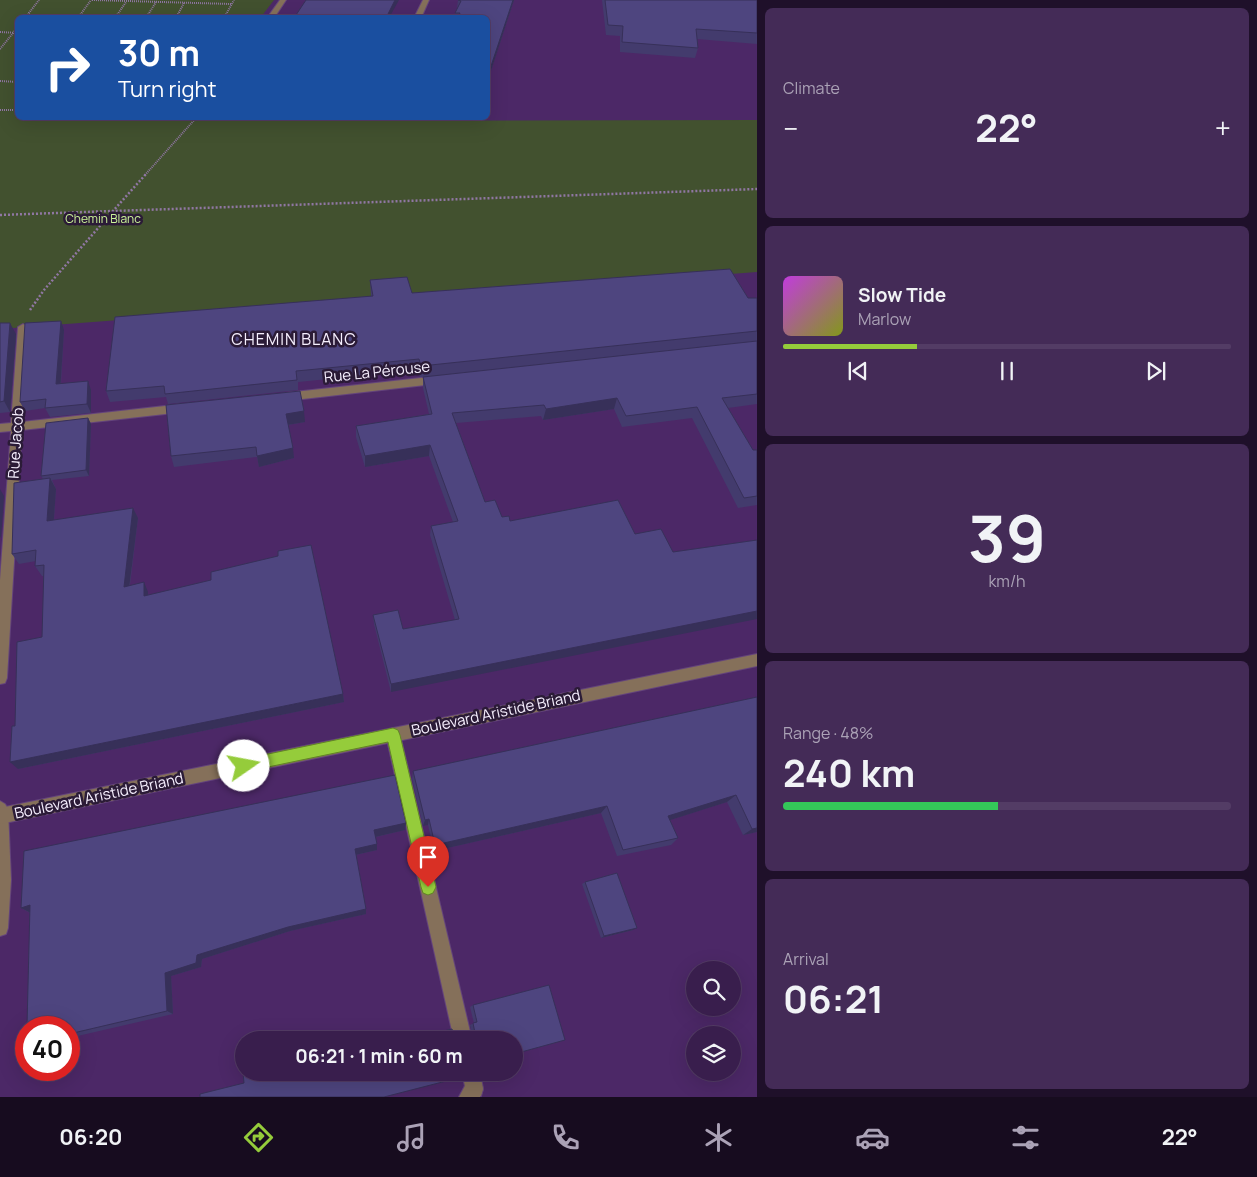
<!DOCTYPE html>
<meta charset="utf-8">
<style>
body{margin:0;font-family:Manrope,sans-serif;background:#442b57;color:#f1f3f6;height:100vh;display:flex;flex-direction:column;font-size:19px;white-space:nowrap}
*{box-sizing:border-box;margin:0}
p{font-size:16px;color:#aba2b6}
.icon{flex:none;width:28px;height:28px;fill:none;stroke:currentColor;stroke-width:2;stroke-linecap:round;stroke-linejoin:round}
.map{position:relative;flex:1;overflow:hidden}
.details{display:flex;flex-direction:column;gap:8px;padding:8px;background:#1f102a;width:500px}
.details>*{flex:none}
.guide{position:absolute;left:15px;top:15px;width:475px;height:105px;border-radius:8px;box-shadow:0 5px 20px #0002,0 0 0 1px #533c65;background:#1a4fa0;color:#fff;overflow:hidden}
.fabs{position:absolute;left:686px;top:961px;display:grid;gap:10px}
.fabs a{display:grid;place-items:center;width:55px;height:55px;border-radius:50%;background:#391e4d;box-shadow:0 5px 20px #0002,0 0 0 1px #533c65;font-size:25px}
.speed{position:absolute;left:15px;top:1016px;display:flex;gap:10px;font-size:25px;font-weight:700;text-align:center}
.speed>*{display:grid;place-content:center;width:65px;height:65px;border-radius:50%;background:#391e4d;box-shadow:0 5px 20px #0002,0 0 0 1px #533c65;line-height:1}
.speed .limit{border:8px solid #d22;background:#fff;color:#111}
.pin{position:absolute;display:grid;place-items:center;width:42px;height:42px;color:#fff;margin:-51px -21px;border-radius:50% 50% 50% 0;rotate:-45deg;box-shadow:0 0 5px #0007}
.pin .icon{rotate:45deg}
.me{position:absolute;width:55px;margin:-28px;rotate:78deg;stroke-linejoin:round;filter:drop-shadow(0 0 4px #0008)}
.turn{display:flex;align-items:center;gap:18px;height:105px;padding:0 20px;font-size:22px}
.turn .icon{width:65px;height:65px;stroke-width:2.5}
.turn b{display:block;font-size:35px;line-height:42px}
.big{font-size:38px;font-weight:700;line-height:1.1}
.details .widget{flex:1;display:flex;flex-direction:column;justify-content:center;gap:8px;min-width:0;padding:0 18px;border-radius:8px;background:#442b57}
.details .dial{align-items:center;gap:0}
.dial b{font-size:65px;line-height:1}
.song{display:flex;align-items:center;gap:15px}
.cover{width:60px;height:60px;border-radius:8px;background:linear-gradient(135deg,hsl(290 70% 55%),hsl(70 70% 35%))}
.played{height:5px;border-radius:2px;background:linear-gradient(90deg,#95cc3b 30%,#533c65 30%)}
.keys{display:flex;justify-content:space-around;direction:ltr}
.heat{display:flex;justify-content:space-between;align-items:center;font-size:28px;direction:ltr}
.charge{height:8px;border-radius:4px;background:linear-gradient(90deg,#34c759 48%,#533c65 0)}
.trip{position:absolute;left:235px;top:1031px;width:288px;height:50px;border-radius:25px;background:#391e4d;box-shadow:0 5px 20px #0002,0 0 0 1px #533c65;font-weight:700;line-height:50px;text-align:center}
.dock{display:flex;height:80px;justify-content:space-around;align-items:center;background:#170c1f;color:#aba2b6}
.dock .icon{width:35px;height:35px}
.dock .selected{color:#95cc3b}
.dock b{font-size:22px;color:#f1f3f6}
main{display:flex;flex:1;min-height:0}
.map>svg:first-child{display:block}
</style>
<main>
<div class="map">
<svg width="757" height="1097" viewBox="0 0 757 1097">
<rect width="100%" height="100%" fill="#4c2867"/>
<!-- green -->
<polygon fill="#42512f" points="0,0 274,0 261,17 18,18 18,118 215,118 229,121 757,120 757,272 0,329"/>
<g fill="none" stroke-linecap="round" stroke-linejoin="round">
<defs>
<g id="service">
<polygon points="393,728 398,730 400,735 472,1040 454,1040 386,735 388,730"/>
<polygon points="462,1072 480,1072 483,1089 481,1096 467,1096"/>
</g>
<g id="minor">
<polygon points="280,0 286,0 274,18 267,18"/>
<polygon points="423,0 429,0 421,18 414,18"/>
<polygon points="23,324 28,327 22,422 183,404 188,408 183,412 22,430 7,678 5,683 0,684 0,580 11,431 0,432 0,424 11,423 18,327"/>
<polygon points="439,376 443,377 443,383 285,401 280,397 285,393"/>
<polygon points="0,801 5,804 8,809 11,880 8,928 6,934 0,936"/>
<polygon points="474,1080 481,1082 483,1089 480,1097 459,1097 467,1082"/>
</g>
<polygon id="tertiary" points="757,654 757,666 0,824 0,808"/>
</defs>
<!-- service casing -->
<use href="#service" stroke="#64447c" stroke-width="2"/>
<!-- minor casing -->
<use href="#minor" stroke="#64447c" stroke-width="2"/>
<!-- tertiary casing -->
<use href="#tertiary" stroke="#64447c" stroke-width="2"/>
<!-- path-far1 -->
<g stroke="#9077a3" stroke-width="2" stroke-dasharray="1 1" stroke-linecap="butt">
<polyline points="92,0 231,4"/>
<polyline points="25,18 39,0"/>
<polyline points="78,18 91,0"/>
<polyline points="115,18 126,2"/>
<polyline points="146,18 156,2"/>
<polyline points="176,18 184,3"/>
<polyline points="224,18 234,0"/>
<polyline points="0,32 18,33"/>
<polyline points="0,49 18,27"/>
<polyline points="0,81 18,82"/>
<polyline points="0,110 18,110"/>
<polyline points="145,175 196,118"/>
</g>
<!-- path -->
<g stroke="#9077a3" stroke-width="2.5" stroke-dasharray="2 2" stroke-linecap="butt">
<polyline points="0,215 113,211 146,174"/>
<polyline points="30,310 44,290 113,211 757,189"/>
</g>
<!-- service -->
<use href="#service" fill="#85705a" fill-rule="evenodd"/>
<!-- minor -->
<use href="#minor" fill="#85705a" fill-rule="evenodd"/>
<!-- tertiary -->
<use href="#tertiary" fill="#85705a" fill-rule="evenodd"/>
</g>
<!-- wall -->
<g fill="#433b6d">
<polygon points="458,0 514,0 488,80 488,18 455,18 455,13 458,8 457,8"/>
<polygon points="602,0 757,0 757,44 697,39 698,48 695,58 620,52 620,36 606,35"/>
<polygon points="392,118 414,118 413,120"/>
<polygon points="370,280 412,293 748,298 757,298 757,404 728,408 753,450 757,450 757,505 738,508 692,418 622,427 614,409 543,420 541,416 456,423 485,502 502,517 510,521 618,500 391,692 374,624 373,615 403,629 455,620 430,535 431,526 453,522 429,456 365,467 356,437 356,426 429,414 423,388 423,377 420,377 418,370 298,382 298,390 168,404 166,397 110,402 106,391 371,296"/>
<polygon points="0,323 16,334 10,412 0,413"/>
<polygon points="64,330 61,384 91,390 91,413 50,417 45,408 25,411 20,402"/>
<polygon points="166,405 305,422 288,425 294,458 259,467 257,457 174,467 171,456"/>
<polygon points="88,418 91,424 89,476 52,480 56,489 54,520 138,518 130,585 148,592 148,595 343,694 344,702 18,769 15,726 42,637 44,576 42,576 35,566 36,561 19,564 12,554 43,479 41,476"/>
<polygon points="757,697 757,832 743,835 727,802 670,820 678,838 671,845 617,856 601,813 434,851 428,825 423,826 412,779 413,771"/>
<polygon points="406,823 405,830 376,837 377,850 356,855 366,914 290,931 202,959 201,967 171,976 173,1014 69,1038 69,1028 33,1027 30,913 21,908"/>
<polygon points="585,882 633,930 601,938 582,884"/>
<polygon points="473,1005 514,1040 473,1040 470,1025 474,1023 470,1007"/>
</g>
<!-- shaded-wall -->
<g fill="#373059">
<polygon points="395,0 399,0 389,18 386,18"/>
<polygon points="513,0 514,0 488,80 488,75"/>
<polygon points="61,321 64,330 60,393 56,384"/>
<polygon points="10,323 16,334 10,412 4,401"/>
<polygon points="88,381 91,390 91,413 87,404"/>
<polygon points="617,398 614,409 543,420 546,409"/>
<polygon points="304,411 305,422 287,425 286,414"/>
<polygon points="88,418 91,424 89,476 86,470"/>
<polygon points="430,445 429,456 365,467 365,456"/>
<polygon points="293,448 294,458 259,467 257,456"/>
<polygon points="50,478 56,489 53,531 47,521"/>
<polygon points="0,489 4,496 1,538 0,536"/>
<polygon points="133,508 138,518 128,596 124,587"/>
<polygon points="144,582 148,592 148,606 144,596"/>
<polygon points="757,611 757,619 391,692 391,684"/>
<polygon points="343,694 344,702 18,769 10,762"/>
<polygon points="736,795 727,802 661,823 668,816"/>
<polygon points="607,806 601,813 434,851 435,845"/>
<polygon points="429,819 428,825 423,826 425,820"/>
<polygon points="406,823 405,830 375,837 374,830"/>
<polygon points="757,828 757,832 743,835 752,829"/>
<polygon points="377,844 377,850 355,855 355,849"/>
<polygon points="30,905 31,913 21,908"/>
<polygon points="366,909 366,914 290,931 202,959 201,967 171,976 173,1014 167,1011 165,973 197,955 288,927"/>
<polygon points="637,928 633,930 601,938 604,936"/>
</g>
<!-- building -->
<g fill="#4e457f" stroke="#373059">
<polygon points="306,0 395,0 386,18 294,18"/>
<polygon points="458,0 513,0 488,75 488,18 458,18 460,13 455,13 461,1"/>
<polygon points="605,0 757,0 757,33 696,29 698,48 622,42 623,26 608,25"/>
<polygon points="730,269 748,298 757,298 757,331 421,366 419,359 307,370 296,371 297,380 165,394 164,386 106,391 115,317 373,296 370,280 407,277 412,293"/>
<polygon points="61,321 56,384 88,381 87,404 45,408 46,399 20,402 25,323"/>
<polygon points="0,323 10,323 4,401 0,402"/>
<polygon points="757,341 757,394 722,398 753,450 757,450 757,496 744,498 697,407 626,416 617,398 546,409 544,405 452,413 485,502 495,500 502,517 509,516 510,521 618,500 635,534 661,529 673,552 757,540 757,611 391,684 373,615 398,610 403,629 459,619 431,526 458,521 430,445 365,456 356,426 432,414 423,377"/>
<polygon points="300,391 304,411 286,414 293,448 257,456 256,447 171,456 166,405"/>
<polygon points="88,418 86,470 41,476 46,423"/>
<polygon points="50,478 47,521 133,508 124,587 144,582 144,596 211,580 211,572 278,556 278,551 311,545 343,694 10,762 12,726 15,726 17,642 42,637 44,565 35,566 36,550 12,554 14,483"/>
<polygon points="757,697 757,828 752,829 736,795 668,816 678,838 623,850 607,806 435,845 429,819 425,820 413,771"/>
<polygon points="395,775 406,823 374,830 377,844 355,849 366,909 288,927 197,955 196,963 165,973 167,1011 69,1034 69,1028 33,1028 33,1024 27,1026 30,905 21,908 24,851"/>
<polygon points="617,873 637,928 604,936 585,882"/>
<polygon points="549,985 565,1040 514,1054 514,1040 475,1040 476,1038 473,1023 477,1022 473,1005"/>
<polygon points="452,1029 455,1040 405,1040"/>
<polygon points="243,1072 457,1072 458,1078 384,1097 200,1097 200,1094 244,1083"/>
</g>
<!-- route -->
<polygon fill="#95cc3b" stroke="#618526" points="393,728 398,730 400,735 436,887 433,893 428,895 423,893 421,887 388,742 244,772 240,770 238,766 240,761 244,759"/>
<g text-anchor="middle" stroke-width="5" stroke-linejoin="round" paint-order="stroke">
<!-- far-park labels -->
<g font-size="12" fill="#cbf499" stroke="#2b1b37">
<text x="103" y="223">Chemin Blanc</text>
</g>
<!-- street labels -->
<g font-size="15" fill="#f6effe" stroke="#2b1b37">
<text transform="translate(377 372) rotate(-6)" y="5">Rue La Pérouse</text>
<text transform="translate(16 443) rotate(-86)" y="5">Rue Jacob</text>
<text transform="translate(496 713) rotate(-12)" y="5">Boulevard Aristide Briand</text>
<text transform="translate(99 796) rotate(-12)" y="5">Boulevard Aristide Briand</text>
</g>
<!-- neighbourhood labels -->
<g font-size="16" letter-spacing="1" fill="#f6effe" stroke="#2b1b37">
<text x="294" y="345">CHEMIN BLANC</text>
</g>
</g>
</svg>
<div class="fabs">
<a><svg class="icon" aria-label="search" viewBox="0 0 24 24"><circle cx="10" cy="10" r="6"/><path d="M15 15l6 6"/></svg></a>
<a><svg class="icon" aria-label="layers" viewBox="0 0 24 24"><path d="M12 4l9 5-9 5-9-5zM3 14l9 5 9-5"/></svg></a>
</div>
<div class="speed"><div class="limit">40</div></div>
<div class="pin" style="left:428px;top:887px;background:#d93025"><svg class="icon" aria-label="arrive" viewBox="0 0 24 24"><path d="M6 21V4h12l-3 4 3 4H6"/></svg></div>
<svg class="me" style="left:244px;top:766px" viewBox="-20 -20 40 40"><circle r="19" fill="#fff"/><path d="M0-13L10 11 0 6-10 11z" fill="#95cc3b"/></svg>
<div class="trip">06:21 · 1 min · 60 m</div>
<div class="guide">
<div class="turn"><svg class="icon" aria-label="right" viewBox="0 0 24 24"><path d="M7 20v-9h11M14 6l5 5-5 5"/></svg><div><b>30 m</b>Turn right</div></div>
</div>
</div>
<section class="details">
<div class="widget"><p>Climate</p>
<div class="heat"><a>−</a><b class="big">22°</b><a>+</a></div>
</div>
<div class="widget">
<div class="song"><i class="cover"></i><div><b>Slow Tide</b><p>Marlow</p></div></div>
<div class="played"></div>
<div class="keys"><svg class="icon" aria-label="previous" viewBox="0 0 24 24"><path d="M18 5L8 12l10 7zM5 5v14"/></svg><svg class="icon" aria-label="pause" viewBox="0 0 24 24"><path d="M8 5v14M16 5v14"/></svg><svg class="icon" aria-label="next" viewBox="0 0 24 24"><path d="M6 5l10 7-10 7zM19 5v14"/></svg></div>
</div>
<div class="widget dial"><b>39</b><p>km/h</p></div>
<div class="widget"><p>Range · 48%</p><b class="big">240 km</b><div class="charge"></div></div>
<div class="widget"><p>Arrival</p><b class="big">06:21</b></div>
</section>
</main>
<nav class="dock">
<b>06:20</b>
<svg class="icon selected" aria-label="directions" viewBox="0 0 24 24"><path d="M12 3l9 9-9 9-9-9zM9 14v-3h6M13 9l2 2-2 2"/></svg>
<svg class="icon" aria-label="music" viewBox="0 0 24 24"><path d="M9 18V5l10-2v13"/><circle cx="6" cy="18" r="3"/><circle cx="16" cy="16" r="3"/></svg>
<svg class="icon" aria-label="phone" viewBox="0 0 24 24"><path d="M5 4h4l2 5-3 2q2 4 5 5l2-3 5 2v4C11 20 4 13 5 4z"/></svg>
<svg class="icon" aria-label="climate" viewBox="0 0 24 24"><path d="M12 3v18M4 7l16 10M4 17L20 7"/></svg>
<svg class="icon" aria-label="car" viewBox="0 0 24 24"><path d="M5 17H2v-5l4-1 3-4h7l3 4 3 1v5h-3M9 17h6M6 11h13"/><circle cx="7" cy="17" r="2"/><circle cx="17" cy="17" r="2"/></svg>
<svg class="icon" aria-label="filters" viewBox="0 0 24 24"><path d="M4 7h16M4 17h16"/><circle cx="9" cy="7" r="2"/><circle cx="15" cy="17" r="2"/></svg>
<b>22°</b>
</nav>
